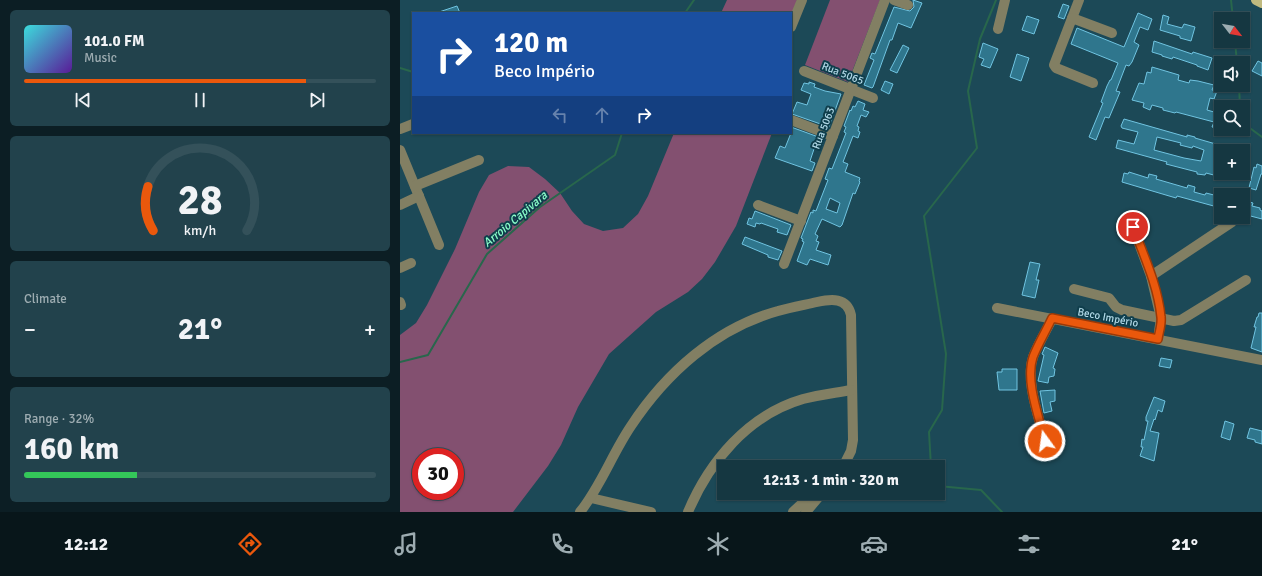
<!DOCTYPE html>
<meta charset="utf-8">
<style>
body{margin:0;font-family:Signika,sans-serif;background:#22424c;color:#f1f3f6;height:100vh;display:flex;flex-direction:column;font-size:15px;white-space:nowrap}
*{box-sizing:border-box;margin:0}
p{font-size:13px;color:#9dacb1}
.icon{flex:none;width:22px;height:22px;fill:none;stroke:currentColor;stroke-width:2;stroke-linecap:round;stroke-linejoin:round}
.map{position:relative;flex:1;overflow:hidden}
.panel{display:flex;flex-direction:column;gap:10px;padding:10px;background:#0c1e24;width:400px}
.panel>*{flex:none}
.banner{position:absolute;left:12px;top:12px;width:380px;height:122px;border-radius:0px;box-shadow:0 1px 3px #0004,0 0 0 1px #34515a;background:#1a4fa0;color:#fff;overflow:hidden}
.needle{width:26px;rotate:121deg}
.fabs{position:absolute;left:814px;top:12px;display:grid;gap:8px}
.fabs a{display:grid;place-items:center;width:36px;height:36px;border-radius:0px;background:#153741;box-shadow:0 1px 3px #0004,0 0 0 1px #34515a;font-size:20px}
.speed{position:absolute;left:12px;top:448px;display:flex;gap:8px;font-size:20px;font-weight:700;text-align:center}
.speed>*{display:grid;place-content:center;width:52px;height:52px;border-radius:50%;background:#153741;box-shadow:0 1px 3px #0004,0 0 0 1px #34515a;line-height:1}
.speed .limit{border:6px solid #d22;background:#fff;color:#111}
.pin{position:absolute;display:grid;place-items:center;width:34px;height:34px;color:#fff;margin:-17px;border:2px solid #fff;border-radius:50%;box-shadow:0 1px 4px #0007}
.me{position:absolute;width:44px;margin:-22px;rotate:346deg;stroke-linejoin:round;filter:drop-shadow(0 0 3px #0008)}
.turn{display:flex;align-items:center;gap:14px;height:84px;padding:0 16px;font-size:18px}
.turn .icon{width:52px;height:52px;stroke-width:2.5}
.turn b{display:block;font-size:28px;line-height:34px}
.lanes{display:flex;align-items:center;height:38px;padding:0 16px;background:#0003;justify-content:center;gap:20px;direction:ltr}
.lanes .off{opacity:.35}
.big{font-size:30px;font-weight:700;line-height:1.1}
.panel .widget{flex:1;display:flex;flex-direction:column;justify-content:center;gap:6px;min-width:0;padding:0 14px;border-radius:6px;background:#22424c}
.panel .dial{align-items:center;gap:0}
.dial svg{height:104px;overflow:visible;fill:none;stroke:#34515a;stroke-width:7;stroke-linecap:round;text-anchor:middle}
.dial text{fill:#f1f3f6;stroke:none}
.song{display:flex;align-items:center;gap:12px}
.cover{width:48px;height:48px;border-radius:6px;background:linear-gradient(135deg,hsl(180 70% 55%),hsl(270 70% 35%))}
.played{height:4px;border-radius:2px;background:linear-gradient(90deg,#ea580c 80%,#34515a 80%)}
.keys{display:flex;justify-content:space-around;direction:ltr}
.heat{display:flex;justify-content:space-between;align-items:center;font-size:22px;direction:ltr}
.charge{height:6px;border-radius:3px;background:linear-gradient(90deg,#34c759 32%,#34515a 0)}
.trip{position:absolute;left:317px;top:460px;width:228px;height:40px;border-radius:0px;background:#153741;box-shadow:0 1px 3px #0004,0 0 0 1px #34515a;font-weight:700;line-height:40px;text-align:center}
.menu{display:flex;height:64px;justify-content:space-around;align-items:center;background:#08161a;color:#9dacb1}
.menu .icon{width:28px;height:28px}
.menu .on{color:#ea580c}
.menu b{font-size:18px;color:#f1f3f6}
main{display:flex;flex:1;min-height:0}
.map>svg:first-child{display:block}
</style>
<main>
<section class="panel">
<div class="widget">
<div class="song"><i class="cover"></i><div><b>101.0 FM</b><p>Music</p></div></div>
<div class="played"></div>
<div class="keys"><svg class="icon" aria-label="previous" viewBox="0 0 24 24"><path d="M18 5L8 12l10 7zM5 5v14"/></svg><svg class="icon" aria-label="pause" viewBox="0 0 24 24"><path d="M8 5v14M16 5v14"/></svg><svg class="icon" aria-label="next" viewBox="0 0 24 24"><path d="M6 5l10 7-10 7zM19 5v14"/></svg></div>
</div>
<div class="widget dial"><svg viewBox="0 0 100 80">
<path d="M14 69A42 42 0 1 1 86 69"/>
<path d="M14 69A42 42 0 0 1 10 35" stroke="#ea580c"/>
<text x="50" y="56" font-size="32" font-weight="700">28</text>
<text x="50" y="72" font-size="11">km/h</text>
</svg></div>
<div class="widget"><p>Climate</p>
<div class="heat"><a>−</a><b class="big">21°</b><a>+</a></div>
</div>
<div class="widget"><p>Range · 32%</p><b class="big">160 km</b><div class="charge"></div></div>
</section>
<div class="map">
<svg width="862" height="512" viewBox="0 0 862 512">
<rect width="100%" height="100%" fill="#1c4957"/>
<!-- green -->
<g fill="#835070" fill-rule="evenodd">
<polygon points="327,0 397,0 391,18 391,13 321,13"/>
<polygon points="430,0 480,0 448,82 405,65"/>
<path d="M 274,133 L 372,133 L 336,226 L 315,262 L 302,279 L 288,292 L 256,312 L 209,354 L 178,407 L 161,445 L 148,466 L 113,512 L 0,512 L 0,335 L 16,323 L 27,305 L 55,249 L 79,192 L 89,175 L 108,166 L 129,167 L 145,179 L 160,193 L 172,211 L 184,224 L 203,231 L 223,228 L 238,214 L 248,196 ZM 21,457 L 55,457 L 55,491 L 21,491 Z"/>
</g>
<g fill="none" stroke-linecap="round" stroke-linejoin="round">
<!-- stream -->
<g stroke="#28674c" stroke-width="2">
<polyline points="831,0 833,19"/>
<polyline points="285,13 294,0"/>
<polyline points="835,41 837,63"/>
<polyline points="0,68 13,72"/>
<polyline points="839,85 840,107"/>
<polyline points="843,123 862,137"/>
<polyline points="0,362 28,355 87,254 140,207 215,155 222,133"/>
<polyline points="531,467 529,432 542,410 546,354 524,216 577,148 568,91 580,39 596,0"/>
<polyline points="538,486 581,490 602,512"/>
</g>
</g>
<!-- building -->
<g fill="#2f768d" stroke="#70c4e1" fill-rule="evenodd">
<polygon points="513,0 522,3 511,28 498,23 492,40 490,40 473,87 472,88 464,85 474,60 470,58 472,53 475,54 494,7 510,11 514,7"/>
<polygon points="663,4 669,6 664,19 658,17"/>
<polygon points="57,6 60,13 39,13 39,12"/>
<polygon points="738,13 752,19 748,30 740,27 734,42 739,45 732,62 729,66 726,65 716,91 720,92 709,118 705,117 696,140 689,137 703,103 701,102 707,86 710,80 711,80 718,63 671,44 677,28 724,47"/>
<polygon points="763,15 769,17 767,24 782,28 784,24 795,27 791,41 780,38 780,36 760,30"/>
<polygon points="627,16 639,20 634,34 622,30"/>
<polygon points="754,41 792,54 793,52 812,58 808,70 797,66 797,65 773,57 772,59 762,56 762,55 752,52"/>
<polygon points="583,43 598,49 590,68 581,65 584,59 579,57"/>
<polygon points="503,45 509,48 497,73 490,70"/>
<polygon points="617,54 629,58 621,81 610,77"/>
<polygon points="858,61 862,63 862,76 852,71"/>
<polygon points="752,67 779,75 778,80 789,83 790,80 798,81 814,85 812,90 817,91 814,99 810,98 807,110 821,114 821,129 812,127 814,122 776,112 775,113 763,110 763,108 752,105 750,110 743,107 744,103 732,100 739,83 744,84 747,72 751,73"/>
<polygon points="485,81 493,84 489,94 481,90"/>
<polygon points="409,82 415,84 414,87 425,91 441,94 429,127 392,114 397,102 407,105 411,94 401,90 404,83 409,84"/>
<path d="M 458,101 L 465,104 L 463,110 L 469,112 L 466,117 L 461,115 L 457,126 L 459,127 L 458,131 L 460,132 L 458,138 L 453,136 L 443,162 L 448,164 L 445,172 L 460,178 L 459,181 L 460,182 L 455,194 L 453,193 L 442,225 L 440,227 L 422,219 L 415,234 L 418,236 L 416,241 L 419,242 L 416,250 L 431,255 L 428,265 L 410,259 L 407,265 L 397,261 L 404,242 L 402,241 L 403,239 L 401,238 L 411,212 L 413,213 L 413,210 L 416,211 L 428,180 L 425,179 L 429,168 L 432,169 L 446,133 L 444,132 L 446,127 L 444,126 L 450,110 L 451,111 L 453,106 L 455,107 ZM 430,198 L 440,203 L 437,213 L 426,209 Z"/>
<path d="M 724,119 L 787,137 L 787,135 L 795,137 L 795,138 L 833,149 L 833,151 L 821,151 L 818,165 L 821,166 L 821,173 L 835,173 L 833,180 L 806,173 L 805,175 L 797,174 L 797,172 L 766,164 L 767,162 L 716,148 L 718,140 L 734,144 L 738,132 L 722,128 L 721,126 ZM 757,137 L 781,143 L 780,145 L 792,148 L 793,146 L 804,150 L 801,161 L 784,158 L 754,150 Z"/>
<polygon points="391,127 424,139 422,145 416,143 410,161 415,163 412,171 375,158 380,146 385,148 391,133"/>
<polygon points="857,164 862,166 862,174 861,174 856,190 849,188 854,167 856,168"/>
<polygon points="729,172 748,178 749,174 757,176 756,179 787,188 788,185 795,187 794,192 805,195 806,193 814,195 815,192 821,194 821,208 777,196 776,198 722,182 724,173 728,174"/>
<polygon points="843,200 853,203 852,206 860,208 860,210 862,211 862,219 843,214"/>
<polygon points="355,211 391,225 387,235 377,232 378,229 361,223 360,224 356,223 355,227 347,224 349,218 352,219"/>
<polygon points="345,237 382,251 378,260 368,257 368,255 342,244"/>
<polygon points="630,262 640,264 636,280 639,280 635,298 622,295"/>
<polygon points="859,313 862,313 862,352 851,348 856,327 854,327 857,317 858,317"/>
<polygon points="645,347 658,353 653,368 655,369 654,376 649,377 648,383 638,381 644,355 642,354"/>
<polygon points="761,358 772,360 770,368 759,366"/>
<polygon points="602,369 617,369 617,390 599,390 597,372 602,372"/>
<polygon points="655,390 655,401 650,402 652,411 644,413 640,391"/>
<polygon points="754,397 765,401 762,412 758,410 755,420 754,419 750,431 759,433 754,461 740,456 743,447 741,447 742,439 744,440 748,421 746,421 746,417"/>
<polygon points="825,421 834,424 830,440 821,437"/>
<polygon points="850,428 862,431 862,444 855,442 855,440 847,438"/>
</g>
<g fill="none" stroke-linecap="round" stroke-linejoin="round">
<!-- minor -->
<g stroke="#827f63" stroke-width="10">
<polyline points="494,0 508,5"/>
<polyline points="679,0 654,65 656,68 693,83"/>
<polyline points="672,18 712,33"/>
<polyline points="391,27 402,0"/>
<polyline points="598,29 605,0"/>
<polyline points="404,71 473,98"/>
<polyline points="391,120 433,136"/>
<polyline points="0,129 13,124"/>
<polyline points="0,150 39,245"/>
<polyline points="15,186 79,160"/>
<polyline points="0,205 19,196"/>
<polyline points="358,205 401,221"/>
<polyline points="733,227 751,276 761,318 758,339"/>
<polyline points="384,264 485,0"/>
<polyline points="0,268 11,263"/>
<polyline points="751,276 832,222"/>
<polyline points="674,289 709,298 716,307 722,310 774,321 781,320 846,280"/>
<polyline points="0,302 1,305"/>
<polyline points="597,308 862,360"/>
<path d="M 645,441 C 639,417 625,381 633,357 C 638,344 646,331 652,319"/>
<polyline points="191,498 251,512"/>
<path d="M 180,512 C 201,486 212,454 231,426 C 266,373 316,328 378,311 C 391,307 404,305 417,302 C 431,299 447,297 451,315 L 453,440 L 451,451 L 443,467"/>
<path d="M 288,512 C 309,462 348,415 403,399 C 419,395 435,393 451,390"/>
<polyline points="393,512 408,498 416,493"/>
<polyline points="406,512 422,493"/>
</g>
<!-- major -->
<polyline stroke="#c0ba7f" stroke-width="10" points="856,0 862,3"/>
</g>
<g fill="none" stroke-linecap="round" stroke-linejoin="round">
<defs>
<path id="route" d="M 645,441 C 639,417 625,381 633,357 C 638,344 646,331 652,318 L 758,339 C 759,332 762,324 761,317 C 758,286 744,256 733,227"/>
</defs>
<!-- route casing -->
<use href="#route" stroke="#983908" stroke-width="10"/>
<!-- route -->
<use href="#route" stroke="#ea580c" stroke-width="7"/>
</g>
<g text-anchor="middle" stroke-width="4" stroke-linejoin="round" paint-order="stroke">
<!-- street labels -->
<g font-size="11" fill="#b2d9e7" stroke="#0f3e4c">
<text transform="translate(443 73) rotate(21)" y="4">Rua 5065</text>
<text transform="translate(423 128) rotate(-69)" y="4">Rua 5063</text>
<text transform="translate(708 317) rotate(11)" y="4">Beco Império</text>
</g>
<!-- water labels -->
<g font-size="12" font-style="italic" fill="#8bfeca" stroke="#0f3e4c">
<text transform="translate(115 219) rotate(-40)" y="4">Arroio Capivara</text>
</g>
</g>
</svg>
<div class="fabs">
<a><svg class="needle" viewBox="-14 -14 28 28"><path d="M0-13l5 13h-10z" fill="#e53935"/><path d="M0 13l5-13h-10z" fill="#9dacb1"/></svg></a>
<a><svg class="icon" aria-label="sound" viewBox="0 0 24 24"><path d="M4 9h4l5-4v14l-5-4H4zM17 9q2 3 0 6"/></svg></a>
<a><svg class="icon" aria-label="search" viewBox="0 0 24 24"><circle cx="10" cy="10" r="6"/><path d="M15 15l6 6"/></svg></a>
<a>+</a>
<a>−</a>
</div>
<div class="speed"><div class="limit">30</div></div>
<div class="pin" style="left:733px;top:227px;background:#d93025"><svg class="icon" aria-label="arrive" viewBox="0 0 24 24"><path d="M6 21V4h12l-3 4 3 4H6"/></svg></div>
<svg class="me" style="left:645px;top:441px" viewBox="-20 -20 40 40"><circle r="17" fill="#ea580c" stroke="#fff" stroke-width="3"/><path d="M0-11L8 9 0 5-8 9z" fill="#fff"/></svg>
<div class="trip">12:13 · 1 min · 320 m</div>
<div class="banner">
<div class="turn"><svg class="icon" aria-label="right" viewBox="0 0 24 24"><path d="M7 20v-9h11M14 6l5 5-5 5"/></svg><div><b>120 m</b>Beco Império</div></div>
<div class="lanes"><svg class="icon off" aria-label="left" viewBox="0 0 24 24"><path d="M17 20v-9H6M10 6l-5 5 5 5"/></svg><svg class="icon off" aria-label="ahead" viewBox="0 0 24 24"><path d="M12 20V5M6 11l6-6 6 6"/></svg><svg class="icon" aria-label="right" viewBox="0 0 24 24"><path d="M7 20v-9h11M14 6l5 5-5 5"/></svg></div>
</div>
</div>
</main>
<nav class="menu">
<b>12:12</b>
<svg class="icon on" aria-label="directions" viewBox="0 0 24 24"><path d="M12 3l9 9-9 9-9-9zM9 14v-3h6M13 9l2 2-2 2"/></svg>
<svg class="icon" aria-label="music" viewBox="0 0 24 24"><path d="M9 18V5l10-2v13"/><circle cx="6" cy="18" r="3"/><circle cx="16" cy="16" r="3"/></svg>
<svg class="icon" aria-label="phone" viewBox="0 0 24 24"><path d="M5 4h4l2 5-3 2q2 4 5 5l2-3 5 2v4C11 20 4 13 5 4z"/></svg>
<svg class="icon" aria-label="climate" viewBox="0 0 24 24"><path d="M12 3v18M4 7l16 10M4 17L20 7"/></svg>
<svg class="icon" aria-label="car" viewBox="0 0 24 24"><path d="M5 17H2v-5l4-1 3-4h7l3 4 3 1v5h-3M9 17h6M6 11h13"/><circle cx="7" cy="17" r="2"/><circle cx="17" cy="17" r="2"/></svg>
<svg class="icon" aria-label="filters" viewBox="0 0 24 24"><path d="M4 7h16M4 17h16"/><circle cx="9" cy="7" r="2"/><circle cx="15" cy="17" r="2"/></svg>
<b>21°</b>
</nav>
